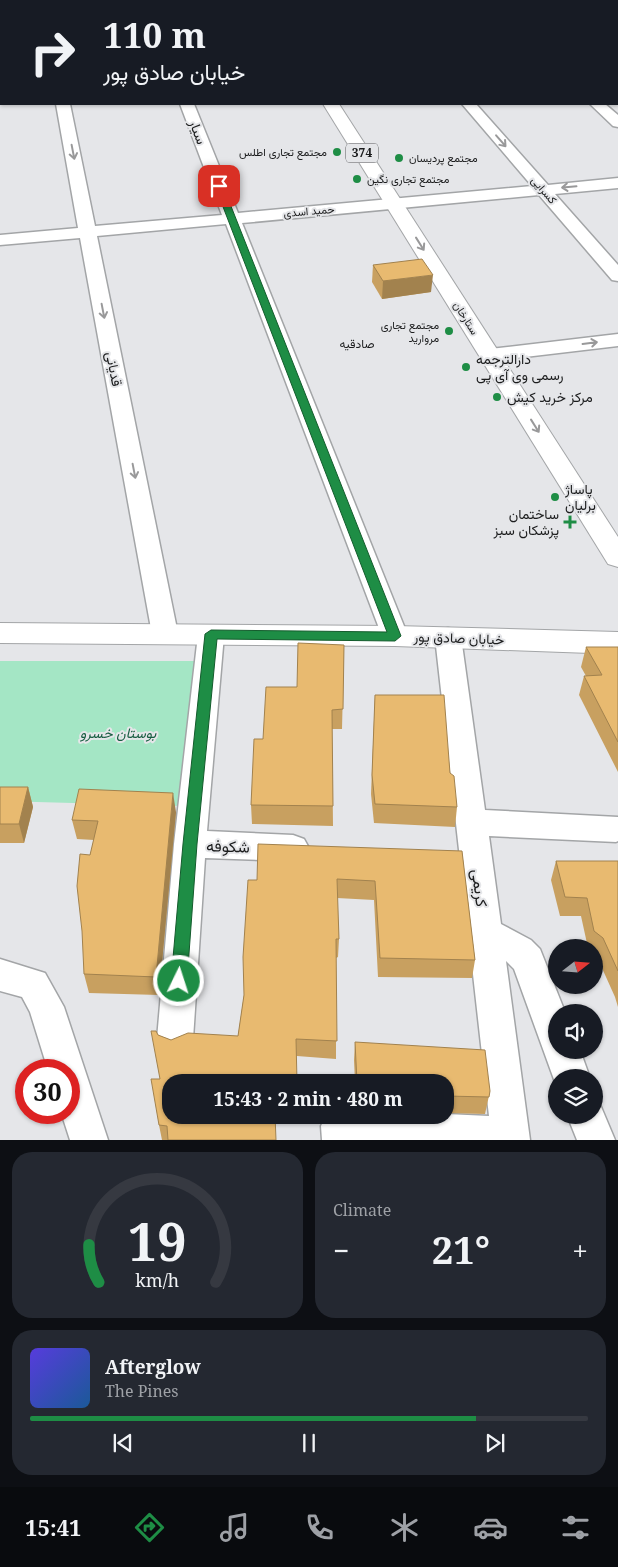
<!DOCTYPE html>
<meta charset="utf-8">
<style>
body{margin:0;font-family:"Noto Serif",Vazirmatn,serif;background:#242831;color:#f1f3f6;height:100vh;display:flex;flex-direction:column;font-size:19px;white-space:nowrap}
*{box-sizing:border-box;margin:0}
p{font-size:16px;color:#9ea1a6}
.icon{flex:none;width:28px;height:28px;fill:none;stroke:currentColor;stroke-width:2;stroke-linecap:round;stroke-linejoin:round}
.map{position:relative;height:1140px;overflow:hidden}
.details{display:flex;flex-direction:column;gap:12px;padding:12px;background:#0d0f14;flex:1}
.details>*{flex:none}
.top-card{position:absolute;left:0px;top:0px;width:619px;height:105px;box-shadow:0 1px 4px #0004;background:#171b24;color:#f1f3f6;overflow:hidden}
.needle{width:32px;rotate:73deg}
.controls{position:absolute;left:548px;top:939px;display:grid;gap:10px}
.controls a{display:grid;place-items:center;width:55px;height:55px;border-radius:50%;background:#171b24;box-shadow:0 1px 4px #0004;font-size:25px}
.speed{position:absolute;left:15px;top:1059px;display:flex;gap:10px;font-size:25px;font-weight:700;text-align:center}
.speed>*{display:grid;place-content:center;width:65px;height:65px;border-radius:50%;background:#171b24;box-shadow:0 1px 4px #0004;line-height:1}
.speed .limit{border:8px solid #d22;background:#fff;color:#111}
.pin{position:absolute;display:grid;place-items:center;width:42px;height:42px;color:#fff;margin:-21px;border-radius:10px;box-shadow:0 2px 8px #0006}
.me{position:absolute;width:55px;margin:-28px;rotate:4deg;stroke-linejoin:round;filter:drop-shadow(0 0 4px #0008)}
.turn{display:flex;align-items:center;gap:18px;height:105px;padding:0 20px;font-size:22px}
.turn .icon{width:65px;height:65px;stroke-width:2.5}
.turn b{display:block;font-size:35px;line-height:42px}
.big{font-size:38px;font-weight:700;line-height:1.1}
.details .tile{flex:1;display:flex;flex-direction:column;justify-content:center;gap:8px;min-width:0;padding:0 18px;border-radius:20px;background:#242831}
.details .dial{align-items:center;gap:0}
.dial svg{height:130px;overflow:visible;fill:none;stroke:#363941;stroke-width:7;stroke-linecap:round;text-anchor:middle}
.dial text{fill:#f1f3f6;stroke:none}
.song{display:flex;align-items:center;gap:15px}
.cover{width:60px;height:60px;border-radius:8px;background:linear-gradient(135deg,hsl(250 70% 55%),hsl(210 70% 35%))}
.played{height:5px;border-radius:2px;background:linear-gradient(90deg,#1e8d45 80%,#363941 80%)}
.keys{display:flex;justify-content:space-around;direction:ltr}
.heat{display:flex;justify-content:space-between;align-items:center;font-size:28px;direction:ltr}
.details .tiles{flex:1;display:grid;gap:12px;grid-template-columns:1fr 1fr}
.tile:last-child{grid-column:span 2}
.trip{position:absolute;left:162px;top:1074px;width:292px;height:50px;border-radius:20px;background:#171b24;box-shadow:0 1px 4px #0004;font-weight:700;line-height:50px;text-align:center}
.menu{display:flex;height:80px;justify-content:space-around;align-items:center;background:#090b0e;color:#9ea1a6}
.menu .icon{width:35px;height:35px}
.menu .on{color:#1e8d45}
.menu b{font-size:22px;color:#f1f3f6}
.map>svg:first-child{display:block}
</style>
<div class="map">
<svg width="618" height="1140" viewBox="0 0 618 1140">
<rect width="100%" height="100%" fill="#e5e6e9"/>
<!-- green -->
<polygon fill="#a4e6c5" points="0,661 197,661 182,806 0,801"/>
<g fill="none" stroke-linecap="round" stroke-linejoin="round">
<defs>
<g id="minor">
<rect x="38" y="0" width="12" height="1"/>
<rect x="141" y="0" width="12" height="1"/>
<polygon points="479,0 492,0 493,1 480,1"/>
<polygon points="540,0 553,0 554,1 541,1"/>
<rect x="0" y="40" width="1" height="8"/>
<polygon points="56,104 70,104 95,226 222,215 180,104 194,104 238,213 532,186 462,104 476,104 548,185 618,178 618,188 555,194 618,265 618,281 612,280 539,195 242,223 408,636 404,643 395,645 386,643 382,636 226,224 97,236 178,634 174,641 165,643 156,641 152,634 80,238 0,245 0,235 78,228"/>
<polygon points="590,104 605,104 618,115 618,127 613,126"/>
<polygon points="618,334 618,346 490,361 483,359 480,355 483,351 490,349"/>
<polygon points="211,626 220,628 224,635 207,831 293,835 304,839 309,848 304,857 293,861 205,858 193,1039 188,1051 175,1056 162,1051 157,1039 174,844 198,635 202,628"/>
<polygon points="448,628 457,630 461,637 485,810 618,817 618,841 616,842 489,836 501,924 531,940 540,949 565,1012 556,1012 556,1050 580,1050 590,1078 556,1078 556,1085 514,969 506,961 530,1140 322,1140 321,1126 326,1115 446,1114 489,1116 435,637 439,630"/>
<polygon points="0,959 45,973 64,1007 108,1140 70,1140 61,1112 69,1112 69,1070 48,1070 30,1012 22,997 0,991"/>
<polygon points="594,1099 599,1102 615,1140 577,1140 567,1115 594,1115"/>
</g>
<g id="major">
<rect x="282" y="0" width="15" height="1"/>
<polygon points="323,104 339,104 618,537 618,567 608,564"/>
<polygon points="0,623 395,626 618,632 618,654 395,646 0,643"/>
</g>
</defs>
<!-- minor casing -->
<use href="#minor" stroke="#a3a5a7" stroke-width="3"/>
<!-- major casing -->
<use href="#major" stroke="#a3a5a7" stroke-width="2"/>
<!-- minor -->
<use href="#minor" fill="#fff" fill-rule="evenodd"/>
<!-- major -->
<use href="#major" fill="#fff" fill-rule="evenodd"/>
</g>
<!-- wall -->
<g fill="#c8a060">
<polygon points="304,0 386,0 386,1 307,1"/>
<polygon points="373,265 431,292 382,299 372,282"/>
<polygon points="344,645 342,729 332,729 333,826 252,824 251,805 263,739 297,687"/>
<polygon points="586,647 618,647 618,772 579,695 584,676 586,676 581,667"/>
<polygon points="375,695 450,773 457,807 455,827 374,823 371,794"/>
<polygon points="0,787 28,787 33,807 24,843 0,843"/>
<polygon points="176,812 159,995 89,993 84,974 90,855 94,840 77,839 72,820"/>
<polygon points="462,851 475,960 472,978 378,977 374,900 337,898 339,939 338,957 336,958 336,1059 297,1056 171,1082 276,1140 162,1140 159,1125 160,1079 158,1035 171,1040 238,1036 244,995 257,880"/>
<polygon points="556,861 618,861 618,1007 615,997 597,957 594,954 594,948 588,948 581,916 560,916 551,880"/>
<polygon points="355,1042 490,1091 485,1114 446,1113 446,1082 355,1082 354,1060"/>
</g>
<!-- shaded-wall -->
<g fill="#a2824e">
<polygon points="433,275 431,292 382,299 383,281"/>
<polygon points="28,787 33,807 24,843 19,824"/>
<polygon points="173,793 176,812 159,995 156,977"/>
</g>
<!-- building -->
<g fill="#e8ba70" stroke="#a2824e">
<polygon points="422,259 433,275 383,281 373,265"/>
<polygon points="298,643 344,645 343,709 332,710 333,806 251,805 254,739 263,739 266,687 297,687"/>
<polygon points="586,647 618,647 618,742 584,676 602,675"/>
<polygon points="375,695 444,695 450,773 454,776 457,807 375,804 372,775"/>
<polygon points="0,787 28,787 19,824 0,824"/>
<polygon points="79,789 173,793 156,977 84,974 82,931 77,886 80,854 90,855 98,821 72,820"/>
<polygon points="258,844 462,851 475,960 380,958 375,881 337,879 339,939 336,939 337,1041 296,1039 297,1082 171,1082 171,1115 275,1115 276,1140 168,1140 167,1126 159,1125 151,1079 160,1079 151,1031 156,1031 158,1035 171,1040 188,1033 238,1036 244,995 243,957 248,880 257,880"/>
<polygon points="556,861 618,861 618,971 603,938 594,931 587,898 565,897"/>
<polygon points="355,1042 485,1050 490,1091 489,1097 446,1096 446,1082 357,1082"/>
</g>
<!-- one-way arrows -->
<defs><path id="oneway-shaft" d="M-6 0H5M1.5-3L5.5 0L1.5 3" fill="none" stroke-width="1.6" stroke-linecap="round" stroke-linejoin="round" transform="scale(1.25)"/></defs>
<g stroke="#99999a">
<use href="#oneway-shaft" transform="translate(501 141) rotate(49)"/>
<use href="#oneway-shaft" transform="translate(73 152) rotate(79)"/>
<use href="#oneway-shaft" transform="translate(569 187) rotate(175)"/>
<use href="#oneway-shaft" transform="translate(420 244) rotate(58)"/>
<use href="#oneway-shaft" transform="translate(103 311) rotate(79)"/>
<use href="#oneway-shaft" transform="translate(590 343) rotate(-7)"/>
<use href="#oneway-shaft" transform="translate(535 426) rotate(58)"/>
<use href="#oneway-shaft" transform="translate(134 471) rotate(79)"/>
</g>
<!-- route -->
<polygon fill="#1e8d45" stroke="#145c2d" points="219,183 223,186 401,636 395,641 217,639 197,844 187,981 185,986 179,988 174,986 171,981 183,844 205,634 211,630 387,632 215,186"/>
<!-- markers -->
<g fill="#1e8d45" stroke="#e5e6e9" stroke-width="2">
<circle cx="337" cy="152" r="5"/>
<circle cx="399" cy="158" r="5"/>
<circle cx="357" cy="179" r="5"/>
<circle cx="449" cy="331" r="5"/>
<circle cx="466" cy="367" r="5"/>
<circle cx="497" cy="397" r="5"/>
<circle cx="555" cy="497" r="5"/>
<path d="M567.5 514.5h5v5h5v5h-5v5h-5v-5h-5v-5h5z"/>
</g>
<g text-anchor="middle" stroke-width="4" stroke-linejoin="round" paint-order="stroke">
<!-- far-poi labels -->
<g font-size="11" fill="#1c1d1e" stroke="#e5e6e9" text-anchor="end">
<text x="327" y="156">مجتمع تجاری اطلس</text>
<text x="409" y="162" text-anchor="start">مجتمع پردیسان</text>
<text x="367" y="183" text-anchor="start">مجتمع تجاری نگین</text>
<text x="439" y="329">مجتمع تجاری<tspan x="439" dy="13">مروارید</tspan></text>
</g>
<!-- far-street labels -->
<g font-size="11" fill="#1c1d1e" stroke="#e5e6e9">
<text transform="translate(544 190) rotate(49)" y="4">کسرایی</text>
<text transform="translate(309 211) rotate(-5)" y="4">حمید اسدی</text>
<text transform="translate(466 318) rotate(58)" y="4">ستارخان</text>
</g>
<!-- shield labels -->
<rect fill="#e5e6e9" stroke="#58595b" stroke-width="1" x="346" y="143.5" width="32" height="19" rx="4"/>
<g font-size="12" font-weight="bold" fill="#1c1d1e">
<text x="362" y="157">374</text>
</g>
<!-- far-neighbourhood labels -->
<g font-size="12" fill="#1c1d1e" stroke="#e5e6e9">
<text x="357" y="348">صادقیه</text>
</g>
<!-- street labels -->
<g font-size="14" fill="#1c1d1e" stroke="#e5e6e9">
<text transform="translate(198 132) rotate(69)" y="5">سیار</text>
<text transform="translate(114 369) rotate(79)" y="5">قدیانی</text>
<text transform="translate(459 638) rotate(2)" y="5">خیابان صادق پور</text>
</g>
<!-- poi labels -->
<g font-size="14" fill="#1c1d1e" stroke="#e5e6e9" text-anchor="start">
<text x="476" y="364">دارالترجمه<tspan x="476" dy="16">رسمی وی آی پی</tspan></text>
<text x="507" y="402">مرکز خرید کیش</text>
<text x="565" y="494">پاساژ<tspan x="565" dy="16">برلیان</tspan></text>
<text x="559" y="519" text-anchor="end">ساختمان<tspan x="559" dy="16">پزشکان سبز</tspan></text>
</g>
<!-- park labels -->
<g font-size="14" font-style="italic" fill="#175d41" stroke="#e5e6e9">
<text x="118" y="738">بوستان خسرو</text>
</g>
<!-- near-street labels -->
<g font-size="16" fill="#1c1d1e" stroke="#e5e6e9">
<text transform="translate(228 846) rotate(2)" y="6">شکوفه</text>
<text transform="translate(480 888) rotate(83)" y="6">کریمی</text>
</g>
</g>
</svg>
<div class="controls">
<a><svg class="needle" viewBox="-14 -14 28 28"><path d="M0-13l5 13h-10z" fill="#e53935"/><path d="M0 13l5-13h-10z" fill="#9ea1a6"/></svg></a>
<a><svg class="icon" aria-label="sound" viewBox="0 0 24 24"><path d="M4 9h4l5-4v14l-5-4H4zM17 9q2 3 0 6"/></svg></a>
<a><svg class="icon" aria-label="layers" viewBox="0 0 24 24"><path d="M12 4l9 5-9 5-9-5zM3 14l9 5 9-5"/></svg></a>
</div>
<div class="speed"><div class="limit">30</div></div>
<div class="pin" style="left:219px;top:186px;background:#d93025"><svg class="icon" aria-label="arrive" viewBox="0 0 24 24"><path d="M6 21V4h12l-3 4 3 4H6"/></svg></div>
<svg class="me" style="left:179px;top:981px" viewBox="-20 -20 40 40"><circle r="17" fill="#1e8d45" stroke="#fff" stroke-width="3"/><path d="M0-11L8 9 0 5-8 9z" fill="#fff"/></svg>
<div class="trip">15:43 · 2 min · 480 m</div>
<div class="top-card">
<div class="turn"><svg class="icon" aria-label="right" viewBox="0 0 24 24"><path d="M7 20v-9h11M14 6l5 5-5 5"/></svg><div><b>110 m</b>خیابان صادق پور</div></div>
</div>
</div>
<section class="details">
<div class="tiles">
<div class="tile dial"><svg viewBox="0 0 100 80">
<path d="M14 69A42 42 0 1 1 86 69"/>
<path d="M14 69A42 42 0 0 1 8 46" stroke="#1e8d45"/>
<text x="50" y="56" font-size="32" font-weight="700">19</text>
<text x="50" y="72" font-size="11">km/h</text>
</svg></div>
<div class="tile"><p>Climate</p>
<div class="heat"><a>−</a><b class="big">21°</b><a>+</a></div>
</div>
<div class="tile">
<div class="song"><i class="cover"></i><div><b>Afterglow</b><p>The Pines</p></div></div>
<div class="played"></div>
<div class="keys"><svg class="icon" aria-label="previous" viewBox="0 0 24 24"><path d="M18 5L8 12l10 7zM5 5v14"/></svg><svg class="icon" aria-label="pause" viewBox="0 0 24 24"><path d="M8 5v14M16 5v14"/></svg><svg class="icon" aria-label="next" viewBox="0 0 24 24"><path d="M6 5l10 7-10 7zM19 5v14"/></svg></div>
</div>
</div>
</section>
<nav class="menu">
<b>15:41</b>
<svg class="icon on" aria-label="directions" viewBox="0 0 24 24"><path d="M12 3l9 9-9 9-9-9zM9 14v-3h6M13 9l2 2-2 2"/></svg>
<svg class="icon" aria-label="music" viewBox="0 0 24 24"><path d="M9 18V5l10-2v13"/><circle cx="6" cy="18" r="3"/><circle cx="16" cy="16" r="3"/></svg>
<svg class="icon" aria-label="phone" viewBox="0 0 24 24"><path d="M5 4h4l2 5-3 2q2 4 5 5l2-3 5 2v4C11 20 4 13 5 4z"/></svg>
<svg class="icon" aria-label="climate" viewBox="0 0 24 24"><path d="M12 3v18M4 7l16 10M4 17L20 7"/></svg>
<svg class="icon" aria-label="car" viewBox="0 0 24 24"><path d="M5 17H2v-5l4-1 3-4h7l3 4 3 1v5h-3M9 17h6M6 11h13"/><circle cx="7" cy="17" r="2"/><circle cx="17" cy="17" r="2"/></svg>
<svg class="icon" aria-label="filters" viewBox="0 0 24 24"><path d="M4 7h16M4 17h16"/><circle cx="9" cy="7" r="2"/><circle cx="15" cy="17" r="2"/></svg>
</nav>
